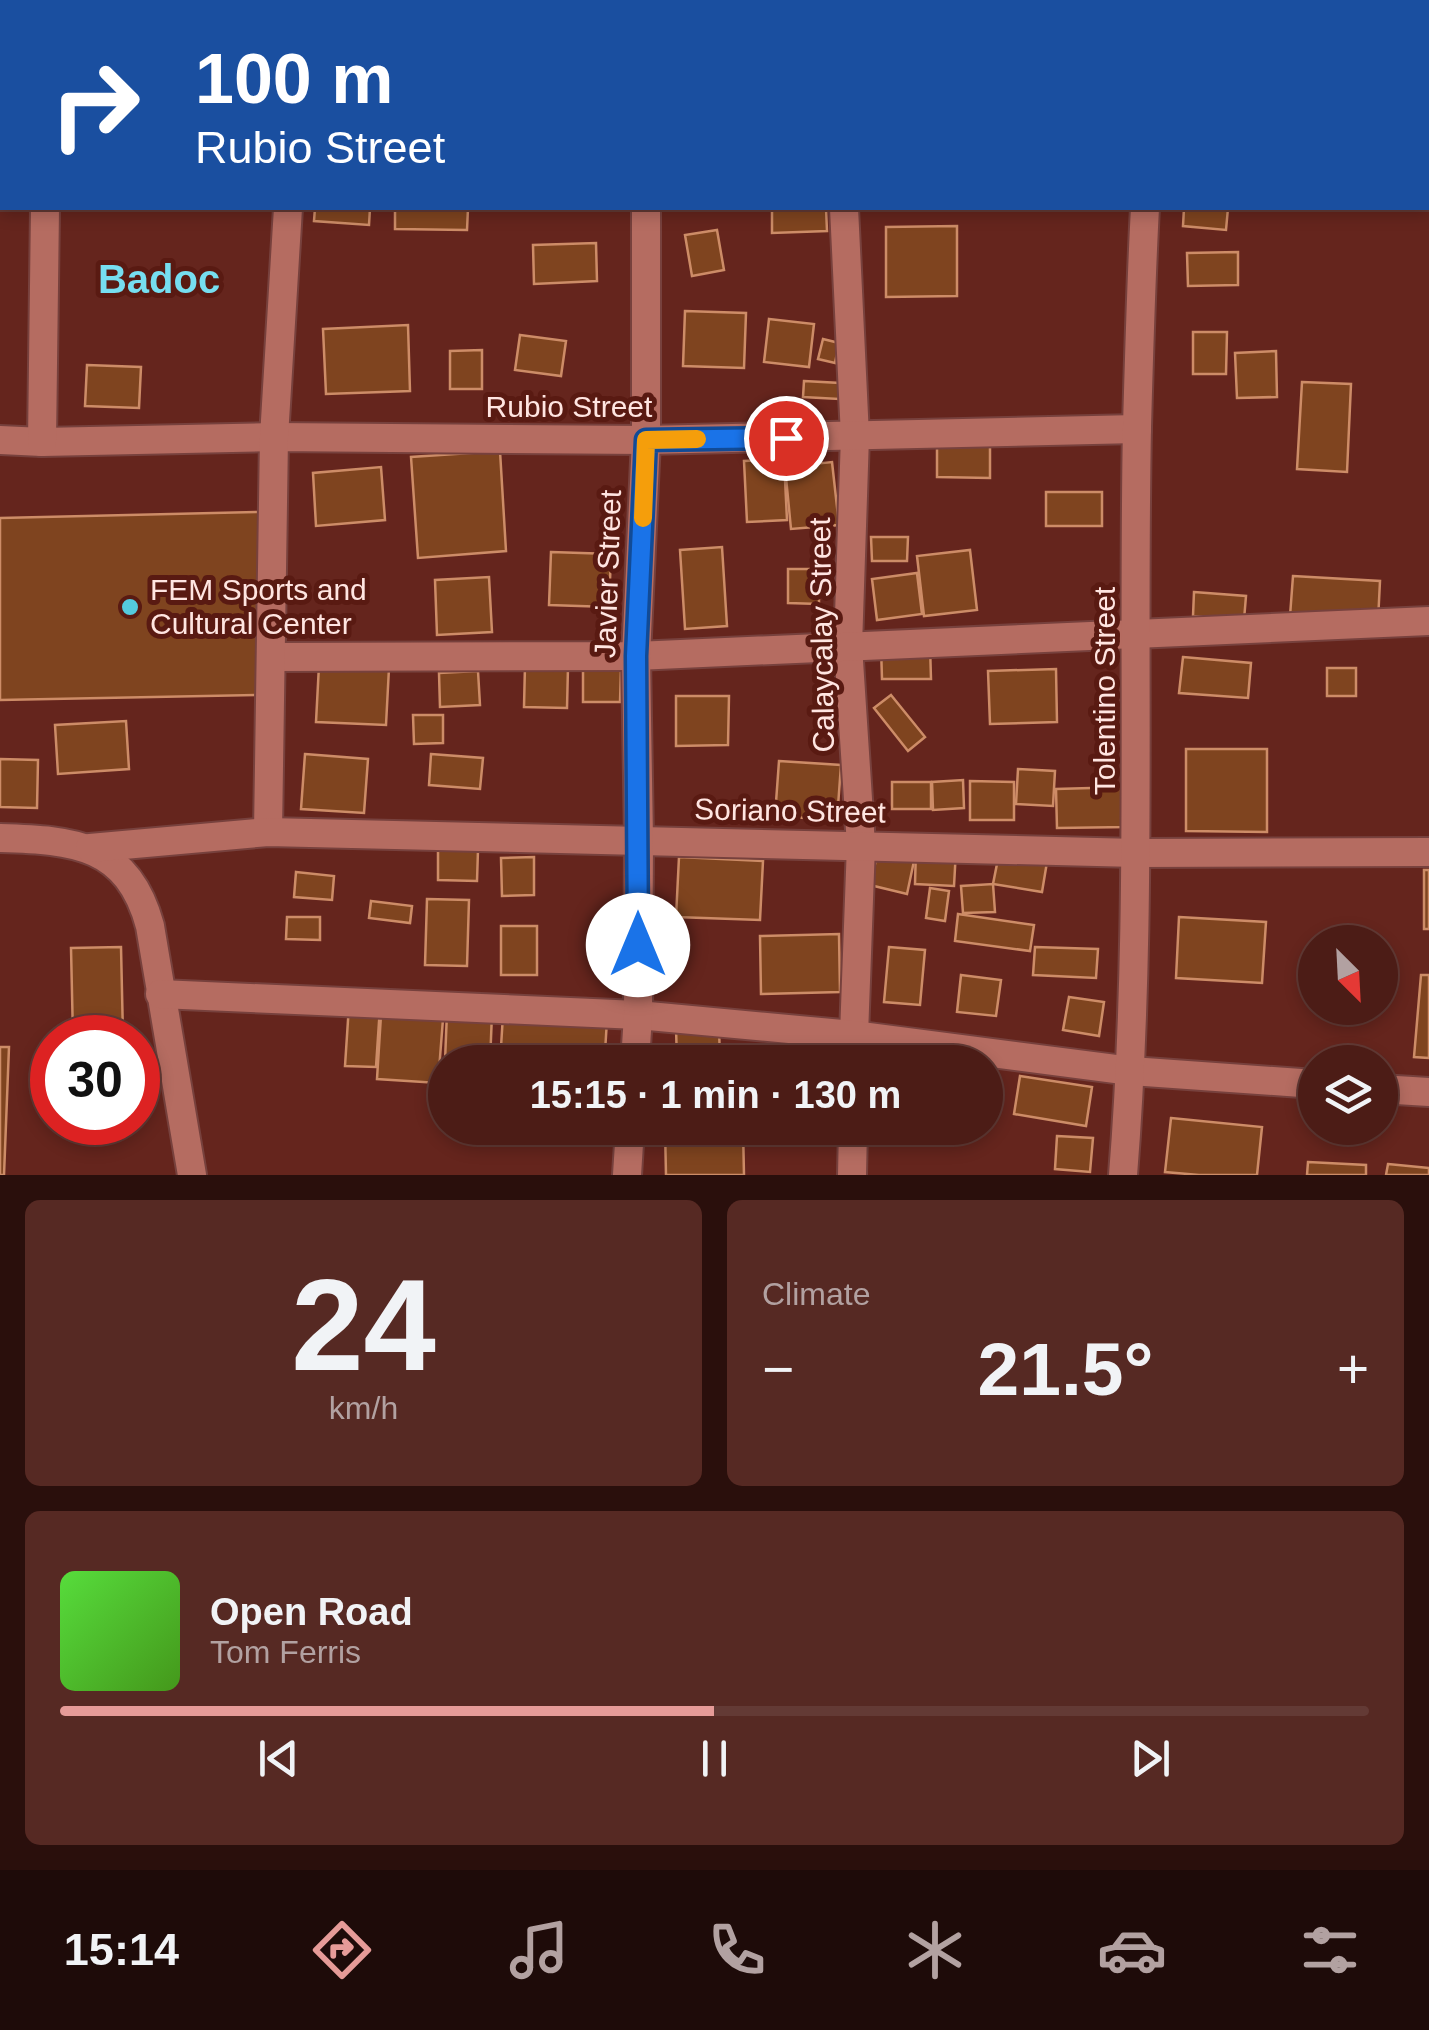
<!DOCTYPE html>
<meta charset="utf-8">
<style>
body{margin:0;font-family:Helvetica,sans-serif;background:#562923;color:#f1f3f6;height:100vh;display:flex;flex-direction:column;font-size:38px;white-space:nowrap}
*{box-sizing:border-box;margin:0}
p{font-size:32px;color:#b2a1a1}
.icon{flex:none;width:55px;height:55px;fill:none;stroke:currentColor;stroke-width:2;stroke-linecap:round;stroke-linejoin:round}
.map{position:relative;height:1175px;overflow:hidden}
.side{display:flex;flex-direction:column;gap:25px;padding:25px;background:#2a0f0c;flex:1}
.side>*{flex:none}
.banner{position:absolute;left:0px;top:0px;width:1430px;height:210px;box-shadow:0 5px 15px #0003,0 0 0 2px #633a35;background:#1a4fa0;color:#fff;overflow:hidden}
.needle{width:65px;rotate:156deg}
.controls{position:absolute;left:1298px;top:925px;display:grid;gap:20px}
.controls a{display:grid;place-items:center;width:100px;height:100px;border-radius:50%;background:#4c1c16;box-shadow:0 5px 15px #0003,0 0 0 2px #633a35;font-size:50px}
.speed{position:absolute;left:30px;top:1015px;display:flex;gap:20px;font-size:50px;font-weight:700;text-align:center}
.speed>*{display:grid;place-content:center;width:130px;height:130px;border-radius:50%;background:#4c1c16;box-shadow:0 5px 15px #0003,0 0 0 2px #633a35;line-height:1}
.speed .limit{border:15px solid #d22;background:#fff;color:#111}
.pin{position:absolute;display:grid;place-items:center;width:85px;height:85px;color:#fff;margin:-42px;border:5px solid #fff;border-radius:50%;box-shadow:0 2px 10px #0007}
.me{position:absolute;width:110px;margin:-55px;rotate:0deg;stroke-linejoin:round;filter:drop-shadow(0 0 8px #0008)}
.turn{display:flex;align-items:center;gap:35px;height:210px;padding:0 30px;font-size:45px}
.turn .icon{width:130px;height:130px;stroke-width:2.5}
.turn b{display:block;font-size:70px;line-height:85px}
.big{font-size:75px;font-weight:700;line-height:1.1}
.side .tile{flex:1;display:flex;flex-direction:column;justify-content:center;gap:15px;min-width:0;padding:0 35px;border-radius:15px;background:#562923}
.side .dial{align-items:center;gap:0}
.dial b{font-size:130px;line-height:1}
.song{display:flex;align-items:center;gap:30px}
.cover{width:120px;height:120px;border-radius:15px;background:linear-gradient(135deg,hsl(110 70% 55%),hsl(100 70% 35%))}
.played{height:10px;border-radius:5px;background:linear-gradient(90deg,#e69b98 50%,#633a35 50%)}
.keys{display:flex;justify-content:space-around;direction:ltr}
.heat{display:flex;justify-content:space-between;align-items:center;font-size:55px;direction:ltr}
.side .tiles{flex:1;display:grid;gap:25px;grid-template-columns:1fr 1fr}
.tile:last-child{grid-column:span 2}
.trip{position:absolute;left:428px;top:1045px;width:575px;height:100px;border-radius:50px;background:#4c1c16;box-shadow:0 5px 15px #0003,0 0 0 2px #633a35;font-weight:700;line-height:100px;text-align:center}
.dock{display:flex;height:160px;justify-content:space-around;align-items:center;background:#1e0b09;color:#b2a1a1}
.dock .icon{width:70px;height:70px}
.dock .current{color:#e69b98}
.dock b{font-size:45px;color:#f1f3f6}
.map>svg:first-child{display:block}
</style>
<div class="map">
<svg width="1429" height="1175" viewBox="0 0 1429 1175">
<rect width="100%" height="100%" fill="#65251d"/>
<!-- building -->
<g fill="#7f441f" stroke="#cd8c67" stroke-width="2.5">
<polygon points="315,208 370,208 369,225 314,221"/>
<polygon points="395,208 468,208 467,230 395,229"/>
<polygon points="772,208 826,208 827,231 772,233"/>
<polygon points="1184,208 1228,208 1226,230 1183,226"/>
<polygon points="957,226 957,296 886,297 886,227"/>
<polygon points="717,230 724,270 692,276 685,235"/>
<polygon points="596,243 597,281 534,284 533,245"/>
<polygon points="1238,252 1238,285 1188,286 1187,253"/>
<polygon points="685,311 746,313 744,368 683,366"/>
<polygon points="769,319 814,324 809,367 764,362"/>
<polygon points="408,325 410,391 326,394 323,329"/>
<polygon points="1193,332 1227,332 1226,374 1193,374"/>
<polygon points="520,335 566,341 561,376 515,370"/>
<polygon points="823,339 839,343 835,363 818,359"/>
<polygon points="482,350 482,389 450,389 450,351"/>
<polygon points="1276,351 1277,397 1237,398 1235,353"/>
<polygon points="87,365 141,367 139,408 85,406"/>
<polygon points="804,381 840,383 839,399 803,397"/>
<polygon points="1302,382 1351,384 1347,472 1297,469"/>
<polygon points="937,440 990,440 990,478 937,477"/>
<polygon points="500,451 506,551 418,558 411,457"/>
<polygon points="784,459 787,520 747,522 744,461"/>
<polygon points="832,462 839,525 791,529 785,467"/>
<polygon points="381,467 385,520 316,526 313,473"/>
<rect x="1046" y="492" width="56" height="34"/>
<polygon points="259,512 262,695 0,700 0,518"/>
<polygon points="871,537 908,537 907,561 872,561"/>
<polygon points="722,547 727,626 685,629 680,550"/>
<polygon points="970,550 977,610 924,616 917,556"/>
<polygon points="551,552 611,554 609,607 549,605"/>
<polygon points="788,569 819,569 819,604 788,603"/>
<polygon points="917,573 922,614 877,620 872,579"/>
<polygon points="1293,576 1380,581 1378,621 1290,616"/>
<polygon points="489,577 492,632 437,635 435,580"/>
<polygon points="1194,592 1246,596 1244,620 1193,616"/>
<polygon points="930,646 931,679 882,679 881,647"/>
<polygon points="1183,657 1251,663 1248,698 1179,693"/>
<polygon points="319,665 389,668 386,725 316,722"/>
<polygon points="525,665 568,667 567,708 524,707"/>
<polygon points="583,667 621,668 620,702 583,702"/>
<rect x="1327" y="668" width="29" height="28"/>
<polygon points="1056,669 1057,722 990,724 988,671"/>
<polygon points="478,671 480,705 440,707 439,673"/>
<polygon points="891,695 925,737 908,751 874,708"/>
<polygon points="676,696 729,696 728,745 676,746"/>
<polygon points="413,715 443,715 443,743 414,744"/>
<polygon points="126,721 129,769 58,774 55,725"/>
<polygon points="1186,749 1267,749 1267,832 1186,831"/>
<polygon points="305,754 368,759 364,813 301,809"/>
<polygon points="431,754 483,758 480,789 429,785"/>
<polygon points="0,759 38,760 37,808 0,807"/>
<polygon points="779,761 841,765 837,820 775,816"/>
<polygon points="1018,769 1055,771 1053,806 1016,804"/>
<polygon points="963,780 964,808 933,810 932,782"/>
<polygon points="970,781 1014,782 1014,820 970,820"/>
<rect x="892" y="782" width="39" height="27"/>
<polygon points="1126,787 1127,827 1057,828 1056,789"/>
<polygon points="916,849 956,850 954,886 915,884"/>
<polygon points="438,850 478,850 477,881 438,880"/>
<polygon points="878,852 914,861 907,894 870,885"/>
<polygon points="999,854 1047,862 1042,892 993,884"/>
<polygon points="534,857 534,895 502,896 501,858"/>
<polygon points="679,857 763,861 760,920 676,917"/>
<rect x="1424" y="870" width="5" height="59"/>
<polygon points="296,872 334,876 332,900 294,897"/>
<polygon points="993,884 995,912 963,913 961,886"/>
<polygon points="930,888 949,891 945,921 926,918"/>
<polygon points="427,899 469,900 467,966 425,965"/>
<polygon points="371,901 412,906 410,923 369,918"/>
<polygon points="958,914 1034,925 1030,951 955,941"/>
<polygon points="287,917 320,917 320,940 286,939"/>
<polygon points="1179,917 1266,922 1262,983 1176,978"/>
<rect x="501" y="926" width="36" height="49"/>
<polygon points="839,934 840,992 761,994 760,936"/>
<polygon points="121,947 123,1036 73,1037 71,948"/>
<polygon points="889,947 925,950 920,1005 884,1002"/>
<polygon points="1035,947 1098,949 1096,978 1033,975"/>
<polygon points="961,975 1001,980 996,1016 957,1012"/>
<polygon points="1421,975 1429,975 1429,1058 1414,1057"/>
<polygon points="1069,997 1104,1002 1099,1036 1063,1030"/>
<polygon points="349,1005 380,1007 376,1067 345,1066"/>
<polygon points="447,1012 492,1014 490,1062 445,1061"/>
<polygon points="381,1015 443,1019 438,1083 377,1079"/>
<polygon points="503,1015 607,1020 605,1052 501,1047"/>
<polygon points="719,1026 720,1062 677,1062 676,1028"/>
<polygon points="0,1047 9,1047 4,1175 0,1175"/>
<polygon points="758,1047 804,1051 803,1062 756,1062"/>
<polygon points="499,1050 566,1055 565,1062 498,1062"/>
<polygon points="1020,1076 1092,1087 1086,1126 1014,1114"/>
<polygon points="1171,1118 1262,1127 1257,1175 1199,1175 1165,1172"/>
<polygon points="665,1128 743,1128 744,1175 666,1175"/>
<polygon points="1057,1136 1093,1138 1090,1172 1055,1169"/>
<polygon points="1308,1162 1366,1165 1366,1175 1307,1175"/>
<polygon points="1388,1164 1429,1168 1429,1175 1386,1175"/>
</g>
<g fill="none" stroke-linecap="round" stroke-linejoin="round">
<defs>
<g id="minor">
<polyline points="840,0 840,2"/>
<polyline points="56,2 56,0"/>
<polyline points="300,2 300,0"/>
<polyline points="649,2 649,0"/>
<polyline points="1151,2 1151,0"/>
<polyline points="0,152 2,152"/>
<polyline points="844,208 855,436 848,646 861,845 853,1062"/>
<polyline points="0,440 42,442 274,437 646,440 1137,429"/>
<polyline points="42,442 45,208"/>
<polyline points="272,657 636,656 1429,621"/>
<polyline points="268,832 274,437 288,208"/>
<path d="M 0,838 C 74,840 128,844 150,926 L 192,1175"/>
<polyline points="90,848 268,832 1137,853 1429,852"/>
<polyline points="160,994 638,1015 853,1035 1131,1071 1315,1084"/>
<polyline points="635,1062 638,1015 639,840 636,656 646,440 646,208"/>
<polyline points="1380,1089 1429,1092"/>
<polyline points="627,1175 630,1128"/>
<polyline points="852,1175 853,1128"/>
<path d="M 1123,1175 C 1143,926 1132,676 1137,427 C 1139,354 1141,281 1145,208"/>
</g>
</defs>
<!-- minor casing -->
<use href="#minor" stroke="#77413d" stroke-width="32"/>
<!-- minor -->
<use href="#minor" stroke="#b56c61" stroke-width="28"/>
</g>
<g fill="none" stroke-linecap="round" stroke-linejoin="round">
<defs>
<polyline id="route" points="638,945 636,656 646,440 786,438"/>
</defs>
<!-- route casing -->
<use href="#route" stroke="#114b97" stroke-width="25"/>
<!-- route -->
<use href="#route" stroke="#1a73e8" stroke-width="18"/>
<!-- slow -->
<polyline stroke="#f59e0b" stroke-width="18" points="643,518 646,440 697,439"/>
</g>
<!-- markers -->
<circle fill="#54cadd" stroke="#591a12" stroke-width="4" cx="130" cy="607" r="10"/>
<g text-anchor="middle" stroke-width="10" stroke-linejoin="round" paint-order="stroke">
<!-- street labels -->
<g font-size="30" fill="#ffe5e1" stroke="#591a12">
<text x="569" y="417">Rubio Street</text>
<text transform="translate(608 574) rotate(-88)" y="10">Javier Street</text>
<text transform="translate(822 635) rotate(-91)" y="10">Calaycalay Street</text>
<text transform="translate(1105 691) rotate(-90)" y="10">Tolentino Street</text>
<text transform="translate(790 811) rotate(1)" y="10">Soriano Street</text>
</g>
<!-- poi labels -->
<g font-size="30" fill="#ffe5e1" stroke="#591a12" text-anchor="start">
<text x="150" y="600">FEM Sports and<tspan x="150" dy="34">Cultural Center</tspan></text>
</g>
<!-- district labels -->
<g font-size="40" font-weight="bold" fill="#76def0" stroke="#591a12">
<text x="159" y="293">Badoc</text>
</g>
</g>
</svg>
<div class="controls">
<a><svg class="needle" viewBox="-14 -14 28 28"><path d="M0-13l5 13h-10z" fill="#e53935"/><path d="M0 13l5-13h-10z" fill="#b2a1a1"/></svg></a>
<a><svg class="icon" aria-label="layers" viewBox="0 0 24 24"><path d="M12 4l9 5-9 5-9-5zM3 14l9 5 9-5"/></svg></a>
</div>
<div class="speed"><div class="limit">30</div></div>
<div class="pin" style="left:786px;top:438px;background:#d93025"><svg class="icon" aria-label="arrive" viewBox="0 0 24 24"><path d="M6 21V4h12l-3 4 3 4H6"/></svg></div>
<svg class="me" style="left:638px;top:945px" viewBox="-20 -20 40 40"><circle r="19" fill="#fff"/><path d="M0-13L10 11 0 6-10 11z" fill="#1a73e8"/></svg>
<div class="trip">15:15 · 1 min · 130 m</div>
<div class="banner">
<div class="turn"><svg class="icon" aria-label="right" viewBox="0 0 24 24"><path d="M7 20v-9h11M14 6l5 5-5 5"/></svg><div><b>100 m</b>Rubio Street</div></div>
</div>
</div>
<section class="side">
<div class="tiles">
<div class="tile dial"><b>24</b><p>km/h</p></div>
<div class="tile"><p>Climate</p>
<div class="heat"><a>−</a><b class="big">21.5°</b><a>+</a></div>
</div>
<div class="tile">
<div class="song"><i class="cover"></i><div><b>Open Road</b><p>Tom Ferris</p></div></div>
<div class="played"></div>
<div class="keys"><svg class="icon" aria-label="previous" viewBox="0 0 24 24"><path d="M18 5L8 12l10 7zM5 5v14"/></svg><svg class="icon" aria-label="pause" viewBox="0 0 24 24"><path d="M8 5v14M16 5v14"/></svg><svg class="icon" aria-label="next" viewBox="0 0 24 24"><path d="M6 5l10 7-10 7zM19 5v14"/></svg></div>
</div>
</div>
</section>
<nav class="dock">
<b>15:14</b>
<svg class="icon current" aria-label="directions" viewBox="0 0 24 24"><path d="M12 3l9 9-9 9-9-9zM9 14v-3h6M13 9l2 2-2 2"/></svg>
<svg class="icon" aria-label="music" viewBox="0 0 24 24"><path d="M9 18V5l10-2v13"/><circle cx="6" cy="18" r="3"/><circle cx="16" cy="16" r="3"/></svg>
<svg class="icon" aria-label="phone" viewBox="0 0 24 24"><path d="M5 4h4l2 5-3 2q2 4 5 5l2-3 5 2v4C11 20 4 13 5 4z"/></svg>
<svg class="icon" aria-label="climate" viewBox="0 0 24 24"><path d="M12 3v18M4 7l16 10M4 17L20 7"/></svg>
<svg class="icon" aria-label="car" viewBox="0 0 24 24"><path d="M5 17H2v-5l4-1 3-4h7l3 4 3 1v5h-3M9 17h6M6 11h13"/><circle cx="7" cy="17" r="2"/><circle cx="17" cy="17" r="2"/></svg>
<svg class="icon" aria-label="filters" viewBox="0 0 24 24"><path d="M4 7h16M4 17h16"/><circle cx="9" cy="7" r="2"/><circle cx="15" cy="17" r="2"/></svg>
</nav>
